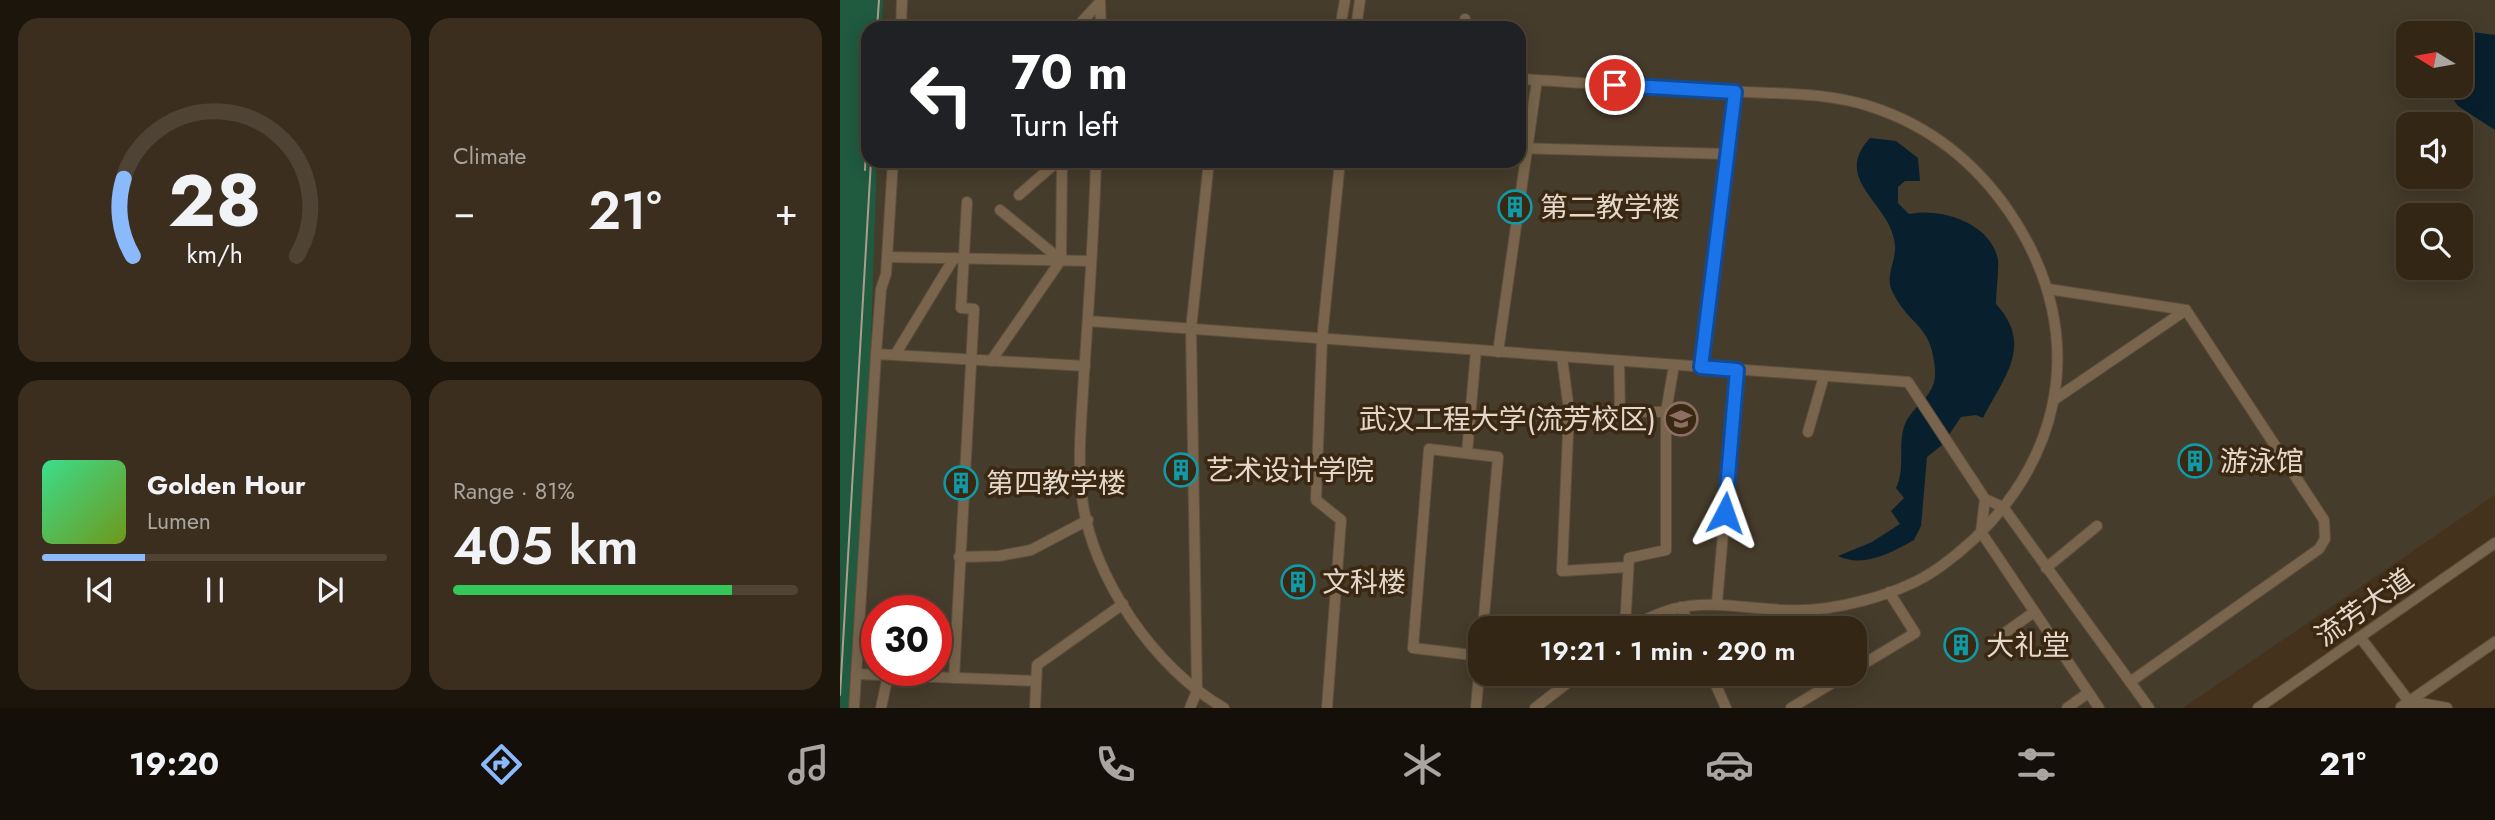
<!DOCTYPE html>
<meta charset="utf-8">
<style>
body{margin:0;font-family:Jost,"Noto Sans SC",sans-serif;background:#3b2e1e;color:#f1f3f6;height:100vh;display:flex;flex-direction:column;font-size:26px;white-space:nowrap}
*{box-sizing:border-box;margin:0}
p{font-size:23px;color:#a9a5a0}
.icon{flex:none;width:38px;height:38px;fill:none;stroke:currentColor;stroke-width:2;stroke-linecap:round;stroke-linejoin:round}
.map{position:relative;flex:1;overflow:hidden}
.drawer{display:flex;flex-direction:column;gap:18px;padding:18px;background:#1c150c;width:840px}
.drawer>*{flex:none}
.top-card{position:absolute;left:21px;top:21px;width:665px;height:147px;border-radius:21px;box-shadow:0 4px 18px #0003,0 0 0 2px #4e4334;background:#202124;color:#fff;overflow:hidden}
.needle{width:46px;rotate:281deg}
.tools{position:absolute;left:1556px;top:21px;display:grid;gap:14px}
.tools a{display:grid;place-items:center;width:77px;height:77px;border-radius:14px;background:#332615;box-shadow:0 4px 18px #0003,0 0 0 2px #4e4334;font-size:35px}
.speed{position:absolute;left:21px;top:595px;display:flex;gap:14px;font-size:35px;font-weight:700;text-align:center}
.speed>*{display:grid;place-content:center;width:91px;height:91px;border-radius:50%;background:#332615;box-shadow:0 4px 18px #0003,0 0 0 2px #4e4334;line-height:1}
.speed .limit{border:10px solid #d22;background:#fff;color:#111}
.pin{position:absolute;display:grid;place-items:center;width:60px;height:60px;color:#fff;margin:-30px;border:4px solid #fff;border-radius:50%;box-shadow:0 2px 7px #0007}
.me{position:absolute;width:77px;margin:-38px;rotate:4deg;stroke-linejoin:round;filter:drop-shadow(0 0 5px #0008)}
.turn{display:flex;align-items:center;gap:24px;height:147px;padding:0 35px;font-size:32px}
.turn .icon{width:91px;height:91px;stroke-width:2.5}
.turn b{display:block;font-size:49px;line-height:60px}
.big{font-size:52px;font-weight:600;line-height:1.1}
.drawer .tile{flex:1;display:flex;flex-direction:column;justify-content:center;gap:10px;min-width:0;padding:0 24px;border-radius:21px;background:#3b2e1e}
.drawer .dial{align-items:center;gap:0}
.dial svg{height:182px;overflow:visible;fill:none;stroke:#4e4334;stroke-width:7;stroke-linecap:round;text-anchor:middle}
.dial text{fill:#f1f3f6;stroke:none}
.song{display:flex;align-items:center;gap:21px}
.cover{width:84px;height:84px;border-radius:10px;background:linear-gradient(135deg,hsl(150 70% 55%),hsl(80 70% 35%))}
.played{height:7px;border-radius:4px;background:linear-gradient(90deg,#8abafc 30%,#4e4334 30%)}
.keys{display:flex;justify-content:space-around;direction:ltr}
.heat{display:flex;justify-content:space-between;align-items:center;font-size:38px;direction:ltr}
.charge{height:10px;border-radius:5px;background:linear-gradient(90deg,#34c759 81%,#4e4334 0)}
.drawer .tiles{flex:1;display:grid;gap:18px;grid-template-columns:repeat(2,1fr)}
.trip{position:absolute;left:628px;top:616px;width:399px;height:70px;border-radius:21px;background:#332615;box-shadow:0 4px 18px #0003,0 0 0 2px #4e4334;font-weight:600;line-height:70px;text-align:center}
.tab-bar{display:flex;height:112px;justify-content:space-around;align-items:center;background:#140f08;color:#a9a5a0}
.tab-bar .icon{width:49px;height:49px}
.tab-bar .on{color:#8abafc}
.tab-bar b{font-size:32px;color:#f1f3f6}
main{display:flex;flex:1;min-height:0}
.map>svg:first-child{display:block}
</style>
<main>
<section class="drawer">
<div class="tiles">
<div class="tile dial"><svg viewBox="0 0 100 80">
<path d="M14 69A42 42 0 1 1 86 69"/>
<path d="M14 69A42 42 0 0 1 10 35" stroke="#8abafc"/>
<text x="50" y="56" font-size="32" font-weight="700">28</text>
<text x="50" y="72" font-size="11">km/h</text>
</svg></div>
<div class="tile"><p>Climate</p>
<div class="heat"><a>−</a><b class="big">21°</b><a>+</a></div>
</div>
<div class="tile">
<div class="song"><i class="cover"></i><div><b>Golden Hour</b><p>Lumen</p></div></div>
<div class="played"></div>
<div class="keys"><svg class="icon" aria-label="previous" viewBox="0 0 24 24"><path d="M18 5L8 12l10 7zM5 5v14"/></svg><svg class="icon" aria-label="pause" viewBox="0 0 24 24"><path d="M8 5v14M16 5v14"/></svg><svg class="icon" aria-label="next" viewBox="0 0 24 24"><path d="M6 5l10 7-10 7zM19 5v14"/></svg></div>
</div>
<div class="tile"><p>Range · 81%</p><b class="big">405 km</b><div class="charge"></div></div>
</div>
</section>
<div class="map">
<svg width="1655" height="708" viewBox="0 0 1655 708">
<rect width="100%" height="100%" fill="#44321c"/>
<!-- education -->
<path fill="#463c2c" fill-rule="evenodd" d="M 43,0 L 1655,0 L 1655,495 L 1343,708 L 10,708 L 31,344 L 37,161 L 679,161 L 679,28 L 42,28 ZM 1568,33 L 1620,33 L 1620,86 L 1568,86 ZM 1568,124 L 1620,124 L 1620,177 L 1568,177 ZM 1568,215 L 1620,215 L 1620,268 L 1568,268 ZM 37,611 L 96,611 L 96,670 L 37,670 ZM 640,628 L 1015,628 L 1015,674 L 640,674 Z"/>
<!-- green -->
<polygon fill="#205a3f" points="0,0 43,0 42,28 28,28 28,161 37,161 31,344 10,708 0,708"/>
<!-- water -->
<g fill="#08202d">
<polygon points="1604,28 1655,35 1655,130 1618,106 1604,86 1620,86 1620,33 1594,33"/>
<path d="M 1030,138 L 1056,141 L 1078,158 L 1080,181 L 1065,181 L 1058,187 L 1058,203 L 1069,214 C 1100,207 1152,223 1158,260 C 1159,274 1156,290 1156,304 C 1194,345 1164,377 1143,418 L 1136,415 L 1121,417 L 1102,445 L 1087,457 L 1081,526 L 1074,540 C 1051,553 1023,568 998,556 L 1032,542 L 1060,524 L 1051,511 L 1064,498 L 1056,488 C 1066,468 1057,444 1065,424 C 1073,404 1097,397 1095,370 C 1092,324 1070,327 1053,293 C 1044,276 1056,263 1055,246 C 1053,204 990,181 1030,138 Z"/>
</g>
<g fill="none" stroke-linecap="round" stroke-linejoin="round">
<defs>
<g id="minor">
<polyline points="260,2 261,28"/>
<polyline points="625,19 625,28"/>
<polyline points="61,28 62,0"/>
<polyline points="236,28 260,2"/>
<polyline points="500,28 505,0"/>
<polyline points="516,28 520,0"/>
<path d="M 679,79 C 746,83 814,88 881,91 C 931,94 985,91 1032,107 C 1090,126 1136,163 1170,213 C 1255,339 1222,479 1100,567 C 1061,595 992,613 943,610 C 883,607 847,593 790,628"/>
<polyline points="679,148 887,154"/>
<path d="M 256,161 C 254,232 249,303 244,374 C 242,414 237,457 242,497 C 251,576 315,669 384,708"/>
<polyline points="179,195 218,161"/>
<polyline points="160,210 221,260"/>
<polyline points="47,257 251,261"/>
<polyline points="1208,289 1346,310 1484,520 1485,539 1479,549 1290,682"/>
<polyline points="248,321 1068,382 1145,499 1163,507 1309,708"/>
<polyline points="658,352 697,80"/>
<polyline points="36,354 245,366"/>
<polyline points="55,355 114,258"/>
<polyline points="722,357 729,411 722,571 788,567"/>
<polyline points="151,361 221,260 222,161"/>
<polyline points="779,361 780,412"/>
<polyline points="861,367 895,92"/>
<polyline points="1215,399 1346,310"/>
<polyline points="729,411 826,412"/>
<polyline points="968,432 984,376"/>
<polyline points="627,453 636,350"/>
<polyline points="1145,499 1141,532 1259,708"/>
<polyline points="119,557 159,556 191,550 248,520"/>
<polyline points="1206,568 1257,526"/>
<polyline points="877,603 897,370"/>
<polyline points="841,607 851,628"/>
<polyline points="785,628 789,558 826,550 826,412 834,365"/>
<polyline points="1159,637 1194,612"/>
<polyline points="1520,637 1574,708"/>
<polyline points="640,656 573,648 589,449 658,457 643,628"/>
<polyline points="1015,669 1075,633 1049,592"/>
<polyline points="16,674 196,681"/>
<polyline points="871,674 886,708"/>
<polyline points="114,678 134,309 121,308 127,202"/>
<polyline points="1569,701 1607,708"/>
<polyline points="1561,707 1655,642"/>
<polyline points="14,708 36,354 41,289 46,274 53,161"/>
<polyline points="41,708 48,675"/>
<polyline points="195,708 197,665 283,604"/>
<polyline points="350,708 357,691 351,329 369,161"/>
<polyline points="487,708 501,520 476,500 482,339 500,161"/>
<polyline points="636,708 640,662"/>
<polyline points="695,708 739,674"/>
<polyline points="951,708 1007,674"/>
<polyline points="1227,708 1248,693"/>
<polyline points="1418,708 1655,543"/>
</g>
</defs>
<!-- minor casing -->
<use href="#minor" stroke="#5e4f3c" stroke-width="12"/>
<!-- minor -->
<use href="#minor" stroke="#79654d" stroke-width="10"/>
<!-- tram -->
<g stroke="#ac9e8e" stroke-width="2">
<polyline points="37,28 39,0"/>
<polyline points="25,170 28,104"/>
<polyline points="0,695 31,161"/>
</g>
</g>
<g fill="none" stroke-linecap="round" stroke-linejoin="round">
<defs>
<polyline id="route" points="775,85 895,92 861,367 897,370 885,513"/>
</defs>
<!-- route casing -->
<use href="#route" stroke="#114b97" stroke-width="18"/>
<!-- route -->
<use href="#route" stroke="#1a73e8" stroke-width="12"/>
</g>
<!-- icons -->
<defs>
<symbol id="building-ring" viewBox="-11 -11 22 22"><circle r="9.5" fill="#3a2812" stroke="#0f9aa8" stroke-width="1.5"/><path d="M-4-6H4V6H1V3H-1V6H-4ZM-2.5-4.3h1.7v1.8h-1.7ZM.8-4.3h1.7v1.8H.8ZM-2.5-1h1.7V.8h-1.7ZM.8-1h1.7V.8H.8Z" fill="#0f9aa8"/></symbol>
<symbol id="university-ring" viewBox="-11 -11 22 22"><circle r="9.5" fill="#3a2812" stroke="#8d6e63" stroke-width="1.5"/><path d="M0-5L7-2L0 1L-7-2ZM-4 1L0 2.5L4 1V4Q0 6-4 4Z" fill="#8d6e63"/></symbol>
</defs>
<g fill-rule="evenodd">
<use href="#building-ring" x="656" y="188" width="38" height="38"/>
<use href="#university-ring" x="822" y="400" width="38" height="38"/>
<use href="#building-ring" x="1336" y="442" width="38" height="38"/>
<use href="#building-ring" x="322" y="451" width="38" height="38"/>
<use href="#building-ring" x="102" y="464" width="38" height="38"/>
<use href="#building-ring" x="439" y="563" width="38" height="38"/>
<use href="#building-ring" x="1102" y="626" width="38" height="38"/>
</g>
<g text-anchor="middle" stroke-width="7" stroke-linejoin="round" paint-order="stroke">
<!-- poi labels -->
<g font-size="28" fill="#e4d8cb" stroke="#3a2812" text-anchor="start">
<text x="700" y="217">第二教学楼</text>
<text x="816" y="429" text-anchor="end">武汉工程大学(流芳校区)</text>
<text x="1380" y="471">游泳馆</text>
<text x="366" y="480">艺术设计学院</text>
<text x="146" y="493">第四教学楼</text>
<text x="482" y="592">文科楼</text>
<text x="1146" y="655">大礼堂</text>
</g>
<!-- street labels -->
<g font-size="28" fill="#e4d8cb" stroke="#3a2812">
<text transform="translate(1524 607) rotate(-35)" y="10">流芳大道</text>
</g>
</g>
</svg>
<div class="tools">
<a><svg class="needle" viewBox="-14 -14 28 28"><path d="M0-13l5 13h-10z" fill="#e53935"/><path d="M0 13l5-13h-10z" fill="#a9a5a0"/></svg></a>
<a><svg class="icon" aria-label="sound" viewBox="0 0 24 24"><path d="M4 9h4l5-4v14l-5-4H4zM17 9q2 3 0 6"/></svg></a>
<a><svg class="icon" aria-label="search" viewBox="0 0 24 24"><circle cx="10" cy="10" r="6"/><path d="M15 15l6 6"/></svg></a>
</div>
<div class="speed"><div class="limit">30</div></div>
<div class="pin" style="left:775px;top:85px;background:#d93025"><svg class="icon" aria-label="arrive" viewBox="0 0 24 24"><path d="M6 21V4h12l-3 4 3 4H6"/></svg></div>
<svg class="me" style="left:885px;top:513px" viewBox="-20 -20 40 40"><path d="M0-17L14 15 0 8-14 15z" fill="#1a73e8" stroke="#fff" stroke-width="4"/></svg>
<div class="trip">19:21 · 1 min · 290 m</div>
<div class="top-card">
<div class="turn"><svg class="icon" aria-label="left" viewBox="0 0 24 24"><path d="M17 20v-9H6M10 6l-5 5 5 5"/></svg><div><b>70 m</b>Turn left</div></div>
</div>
</div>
</main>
<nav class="tab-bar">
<b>19:20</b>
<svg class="icon on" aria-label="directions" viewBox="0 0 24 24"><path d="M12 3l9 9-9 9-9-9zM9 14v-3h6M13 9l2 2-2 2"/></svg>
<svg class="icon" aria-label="music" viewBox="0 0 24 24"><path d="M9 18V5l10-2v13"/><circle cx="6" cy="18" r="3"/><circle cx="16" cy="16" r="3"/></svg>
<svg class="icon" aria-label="phone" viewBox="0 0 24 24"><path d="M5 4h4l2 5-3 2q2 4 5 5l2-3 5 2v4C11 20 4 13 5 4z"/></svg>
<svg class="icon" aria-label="climate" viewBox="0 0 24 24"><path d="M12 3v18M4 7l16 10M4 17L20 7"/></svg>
<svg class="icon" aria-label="car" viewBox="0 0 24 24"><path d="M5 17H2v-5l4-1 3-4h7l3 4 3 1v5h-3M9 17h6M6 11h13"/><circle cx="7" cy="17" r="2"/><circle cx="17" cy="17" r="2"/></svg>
<svg class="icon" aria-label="filters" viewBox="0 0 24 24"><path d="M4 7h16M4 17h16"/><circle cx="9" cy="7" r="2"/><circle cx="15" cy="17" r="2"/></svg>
<b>21°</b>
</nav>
